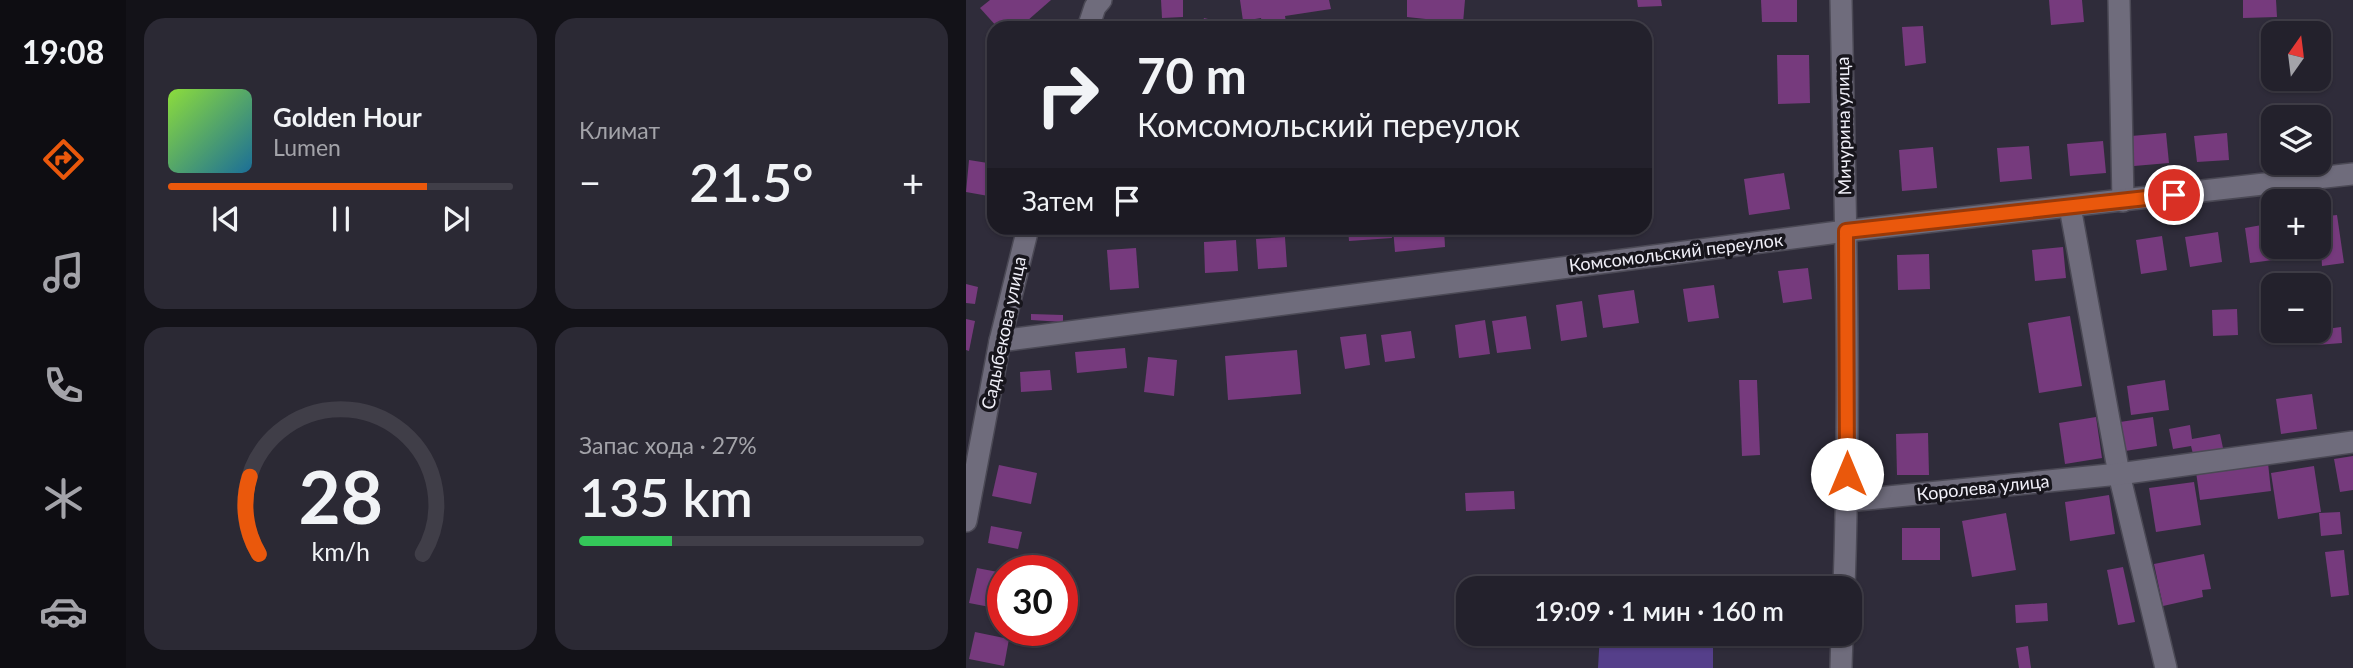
<!DOCTYPE html>
<html lang="ru">
<meta charset="utf-8">
<style>
body{margin:0;font-family:Lato,sans-serif;background:#2b2934;color:#f1f3f6;height:100vh;display:flex;flex-direction:column;font-size:26px;white-space:nowrap}
*{box-sizing:border-box;margin:0}
p{font-size:23px;color:#a3a3a9}
.icon{flex:none;width:38px;height:38px;fill:none;stroke:currentColor;stroke-width:2;stroke-linecap:round;stroke-linejoin:round}
.map{position:relative;flex:1;overflow:hidden}
.sheet{display:flex;flex-direction:column;gap:18px;padding:18px;background:#131218;width:840px}
.sheet>*{flex:none}
.hud{position:absolute;left:21px;top:21px;width:665px;height:214px;border-radius:21px;box-shadow:0 2px 5px #0004,0 0 0 2px #403e48;background:#23212c;color:#f1f3f6;overflow:hidden}
.needle{width:46px;rotate:14deg}
.buttons{position:absolute;left:1295px;top:21px;display:grid;gap:14px}
.buttons a{display:grid;place-items:center;width:70px;height:70px;border-radius:14px;background:#23212c;box-shadow:0 2px 5px #0004,0 0 0 2px #403e48;font-size:35px}
.speed{position:absolute;left:21px;top:555px;display:flex;gap:14px;font-size:35px;font-weight:700;text-align:center}
.speed>*{display:grid;place-content:center;width:91px;height:91px;border-radius:50%;background:#23212c;box-shadow:0 2px 5px #0004,0 0 0 2px #403e48;line-height:1}
.speed .limit{border:10px solid #d22;background:#fff;color:#111}
.pin{position:absolute;display:grid;place-items:center;width:60px;height:60px;color:#fff;margin:-30px;border:4px solid #fff;border-radius:50%;box-shadow:0 2px 7px #0007}
.me{position:absolute;width:77px;margin:-38px;rotate:0deg;stroke-linejoin:round;filter:drop-shadow(0 0 5px #0008)}
.turn{display:flex;align-items:center;gap:24px;height:147px;padding:0 35px;font-size:32px}
.turn .icon{width:91px;height:91px;stroke-width:2.5}
.turn b{display:block;font-size:49px;line-height:60px}
.then{display:flex;align-items:center;height:66px;padding:0 35px;background:#0003;gap:14px;font-size:26px}
.big{font-size:52px;font-weight:600;line-height:1.1}
.sheet .card{flex:1;display:flex;flex-direction:column;justify-content:center;gap:10px;min-width:0;padding:0 24px;border-radius:21px;background:#2b2934}
.sheet .dial{align-items:center;gap:0}
.dial svg{height:182px;overflow:visible;fill:none;stroke:#403e48;stroke-width:7;stroke-linecap:round;text-anchor:middle}
.dial text{fill:#f1f3f6;stroke:none}
.song{display:flex;align-items:center;gap:21px}
.cover{width:84px;height:84px;border-radius:10px;background:linear-gradient(135deg,hsl(90 70% 55%),hsl(200 70% 35%))}
.played{height:7px;border-radius:4px;background:linear-gradient(90deg,#ea580c 75%,#403e48 75%)}
.keys{display:flex;justify-content:space-around;direction:ltr}
.heat{display:flex;justify-content:space-between;align-items:center;font-size:38px;direction:ltr}
.charge{height:10px;border-radius:5px;background:linear-gradient(90deg,#34c759 27%,#403e48 0)}
.sheet .tiles{flex:1;display:grid;gap:18px;grid-template-columns:repeat(2,1fr)}
.trip{position:absolute;left:490px;top:576px;width:406px;height:70px;border-radius:21px;background:#23212c;box-shadow:0 2px 5px #0004,0 0 0 2px #403e48;font-weight:600;line-height:70px;text-align:center}
main{display:flex;flex:1;min-height:0}
.menu{display:flex;flex-direction:column;width:126px;justify-content:space-around;align-items:center;background:#0e0d12;color:#a3a3a9}
.menu .icon{width:49px;height:49px}
.menu .on{color:#ea580c}
.menu b{font-size:32px;color:#f1f3f6}
.map>svg:first-child{display:block}
</style>
<main>
<nav class="menu">
<b>19:08</b>
<svg class="icon on" aria-label="directions" viewBox="0 0 24 24"><path d="M12 3l9 9-9 9-9-9zM9 14v-3h6M13 9l2 2-2 2"/></svg>
<svg class="icon" aria-label="music" viewBox="0 0 24 24"><path d="M9 18V5l10-2v13"/><circle cx="6" cy="18" r="3"/><circle cx="16" cy="16" r="3"/></svg>
<svg class="icon" aria-label="phone" viewBox="0 0 24 24"><path d="M5 4h4l2 5-3 2q2 4 5 5l2-3 5 2v4C11 20 4 13 5 4z"/></svg>
<svg class="icon" aria-label="climate" viewBox="0 0 24 24"><path d="M12 3v18M4 7l16 10M4 17L20 7"/></svg>
<svg class="icon" aria-label="car" viewBox="0 0 24 24"><path d="M5 17H2v-5l4-1 3-4h7l3 4 3 1v5h-3M9 17h6M6 11h13"/><circle cx="7" cy="17" r="2"/><circle cx="17" cy="17" r="2"/></svg>
</nav>
<section class="sheet">
<div class="tiles">
<div class="card">
<div class="song"><i class="cover"></i><div><b>Golden Hour</b><p>Lumen</p></div></div>
<div class="played"></div>
<div class="keys"><svg class="icon" aria-label="previous" viewBox="0 0 24 24"><path d="M18 5L8 12l10 7zM5 5v14"/></svg><svg class="icon" aria-label="pause" viewBox="0 0 24 24"><path d="M8 5v14M16 5v14"/></svg><svg class="icon" aria-label="next" viewBox="0 0 24 24"><path d="M6 5l10 7-10 7zM19 5v14"/></svg></div>
</div>
<div class="card"><p>Климат</p>
<div class="heat"><a>−</a><b class="big">21.5°</b><a>+</a></div>
</div>
<div class="card dial"><svg viewBox="0 0 100 80">
<path d="M14 69A42 42 0 1 1 86 69"/>
<path d="M14 69A42 42 0 0 1 10 35" stroke="#ea580c"/>
<text x="50" y="56" font-size="32" font-weight="700">28</text>
<text x="50" y="72" font-size="11">km/h</text>
</svg></div>
<div class="card"><p>Запас хода · 27%</p><b class="big">135 km</b><div class="charge"></div></div>
</div>
</section>
<div class="map">
<svg width="1387" height="668" viewBox="0 0 1387 668">
<rect width="100%" height="100%" fill="#2f2c3a"/>
<!-- green -->
<polygon fill="#553f8a" points="634,634 747,634 747,668 632,668"/>
<!-- building -->
<g fill="#763a7d">
<polygon points="24,0 85,0 53,28 32,28 14,8"/>
<polygon points="195,0 217,0 217,17 196,18"/>
<polygon points="274,0 363,0 365,9 319,16 321,28 297,28 295,18 277,21"/>
<polygon points="441,0 499,0 497,23 441,17"/>
<polygon points="671,0 695,0 696,6 672,7"/>
<polygon points="795,0 831,0 831,22 796,22"/>
<polygon points="1083,0 1116,0 1118,22 1085,25"/>
<polygon points="1277,0 1310,0 1311,17 1277,18"/>
<polygon points="238,18 258,23 257,28 235,28"/>
<polygon points="957,26 960,63 939,66 936,27"/>
<polygon points="811,55 843,55 844,103 812,104"/>
<polygon points="1356,104 1360,149 1353,150 1353,117 1322,117 1321,107"/>
<polygon points="1200,133 1203,163 1168,166 1165,136"/>
<polygon points="1261,133 1263,160 1231,162 1228,136"/>
<polygon points="1137,141 1140,173 1104,176 1101,144"/>
<polygon points="1063,146 1066,179 1034,182 1031,148"/>
<polygon points="967,147 971,188 936,191 933,150"/>
<polygon points="3,160 28,164 28,197 0,192"/>
<polygon points="818,173 824,209 783,215 778,179"/>
<polygon points="1371,215 1378,263 1356,266 1353,217"/>
<polygon points="1307,223 1307,247 1313,247 1315,259 1284,263 1279,228"/>
<polygon points="256,228 274,228 275,237 257,237"/>
<polygon points="382,228 425,228 426,238 383,241"/>
<polygon points="427,228 478,228 479,247 429,252"/>
<polygon points="542,228 572,228 572,233 543,235"/>
<polygon points="1252,232 1256,262 1224,267 1219,237"/>
<polygon points="1196,236 1201,270 1175,274 1170,240"/>
<polygon points="319,237 321,267 292,269 290,239"/>
<polygon points="270,240 272,271 239,273 238,242"/>
<polygon points="1097,247 1100,278 1069,281 1066,250"/>
<polygon points="170,248 173,288 144,290 141,250"/>
<polygon points="963,254 964,289 932,290 931,255"/>
<polygon points="842,268 846,299 817,303 812,271"/>
<polygon points="0,284 12,287 9,304 0,303"/>
<polygon points="748,285 753,318 722,322 717,289"/>
<polygon points="668,290 673,323 637,328 632,295"/>
<polygon points="616,301 621,337 595,341 590,305"/>
<polygon points="1271,309 1272,335 1247,336 1246,310"/>
<polygon points="65,314 97,315 97,322 65,320"/>
<polygon points="560,316 565,349 531,353 526,321"/>
<polygon points="1104,316 1116,386 1073,393 1062,323"/>
<polygon points="1360,316 1360,329 1375,327 1376,343 1350,345 1348,341 1336,342 1335,331 1353,331 1353,317"/>
<polygon points="0,319 9,321 3,351 0,350"/>
<polygon points="519,320 524,354 493,358 489,325"/>
<polygon points="445,331 449,358 419,362 415,335"/>
<polygon points="400,334 404,365 379,369 374,337"/>
<polygon points="159,348 161,368 111,373 109,352"/>
<polygon points="331,350 335,394 262,400 259,356"/>
<polygon points="182,357 211,360 208,396 178,392"/>
<polygon points="84,370 86,390 55,392 54,372"/>
<polygon points="773,380 791,380 794,455 776,456"/>
<polygon points="1199,380 1203,410 1165,415 1161,386"/>
<polygon points="1346,394 1351,429 1315,434 1310,399"/>
<polygon points="1130,417 1136,458 1099,464 1093,423"/>
<polygon points="1187,417 1191,446 1159,451 1154,422"/>
<polygon points="1224,425 1226,439 1254,434 1257,448 1227,454 1225,446 1207,449 1203,429"/>
<polygon points="962,433 963,475 931,475 930,434"/>
<polygon points="1387,456 1387,490 1374,492 1368,459"/>
<polygon points="1302,463 1305,491 1234,500 1230,472"/>
<polygon points="33,465 71,473 65,504 26,496"/>
<polygon points="1348,466 1355,512 1312,519 1305,473"/>
<polygon points="1228,482 1235,525 1190,532 1183,488"/>
<polygon points="548,491 549,509 500,511 499,493"/>
<polygon points="1143,495 1149,534 1104,541 1099,502"/>
<polygon points="1374,512 1376,534 1355,536 1353,513"/>
<polygon points="1040,513 1050,570 1006,577 996,521"/>
<polygon points="25,526 56,532 52,549 22,543"/>
<rect x="936" y="528" width="38" height="32"/>
<polygon points="1378,550 1383,595 1365,597 1359,552"/>
<polygon points="1238,554 1245,589 1236,590 1237,597 1197,606 1188,564"/>
<polygon points="1157,567 1169,622 1152,625 1141,570"/>
<polygon points="11,568 37,573 29,608 3,603"/>
<polygon points="1081,603 1082,621 1050,623 1049,605"/>
<polygon points="9,632 43,639 38,666 3,659"/>
<polygon points="1062,646 1065,668 1053,668 1050,648"/>
</g>
<g fill="none" stroke-linecap="round" stroke-linejoin="round">
<defs>
<g id="minor">
<path d="M 875,0 C 879,196 885,392 878,588"/>
<polyline points="1153,0 1157,201"/>
<polyline points="122,28 129,7 135,0"/>
<polyline points="1104,207 1153,474 1200,668"/>
<polyline points="34,341 880,231 1387,174"/>
<polyline points="881,501 1153,474 1387,442"/>
<polyline points="0,521 34,341 62,228"/>
<polyline points="875,668 876,634"/>
</g>
</defs>
<!-- minor casing -->
<use href="#minor" stroke="#4b4955" stroke-width="24"/>
<!-- minor -->
<use href="#minor" stroke="#6f6c7c" stroke-width="21"/>
</g>
<g fill="none" stroke-linecap="round" stroke-linejoin="round">
<defs>
<polyline id="route" points="881,474 880,231 1208,195"/>
</defs>
<!-- route casing -->
<use href="#route" stroke="#983908" stroke-width="18"/>
<!-- route -->
<use href="#route" stroke="#ea580c" stroke-width="12"/>
</g>
<g text-anchor="middle" stroke-width="7" stroke-linejoin="round" paint-order="stroke">
<!-- street labels -->
<g font-size="18" fill="#f0eff8" stroke="#17151c">
<text transform="translate(878 126) rotate(-91)" y="6">Мичурина улица</text>
<text transform="translate(710 253) rotate(-7)" y="6">Комсомольский переулок</text>
<text transform="translate(38 333) rotate(-78)" y="6">Садыбекова улица</text>
<text transform="translate(1017 488) rotate(-6)" y="6">Королева улица</text>
</g>
</g>
</svg>
<div class="buttons">
<a><svg class="needle" viewBox="-14 -14 28 28"><path d="M0-13l5 13h-10z" fill="#e53935"/><path d="M0 13l5-13h-10z" fill="#a3a3a9"/></svg></a>
<a><svg class="icon" aria-label="layers" viewBox="0 0 24 24"><path d="M12 4l9 5-9 5-9-5zM3 14l9 5 9-5"/></svg></a>
<a>+</a>
<a>−</a>
</div>
<div class="speed"><div class="limit">30</div></div>
<div class="pin" style="left:1208px;top:195px;background:#d93025"><svg class="icon" aria-label="arrive" viewBox="0 0 24 24"><path d="M6 21V4h12l-3 4 3 4H6"/></svg></div>
<svg class="me" style="left:881px;top:474px" viewBox="-20 -20 40 40"><circle r="19" fill="#fff"/><path d="M0-13L10 11 0 6-10 11z" fill="#ea580c"/></svg>
<div class="trip">19:09 · 1 мин · 160 m</div>
<div class="hud">
<div class="turn"><svg class="icon" aria-label="right" viewBox="0 0 24 24"><path d="M7 20v-9h11M14 6l5 5-5 5"/></svg><div><b>70 m</b>Комсомольский переулок</div></div>
<div class="then">Затем<svg class="icon" aria-label="arrive" viewBox="0 0 24 24"><path d="M6 21V4h12l-3 4 3 4H6"/></svg></div>
</div>
</div>
</main>
